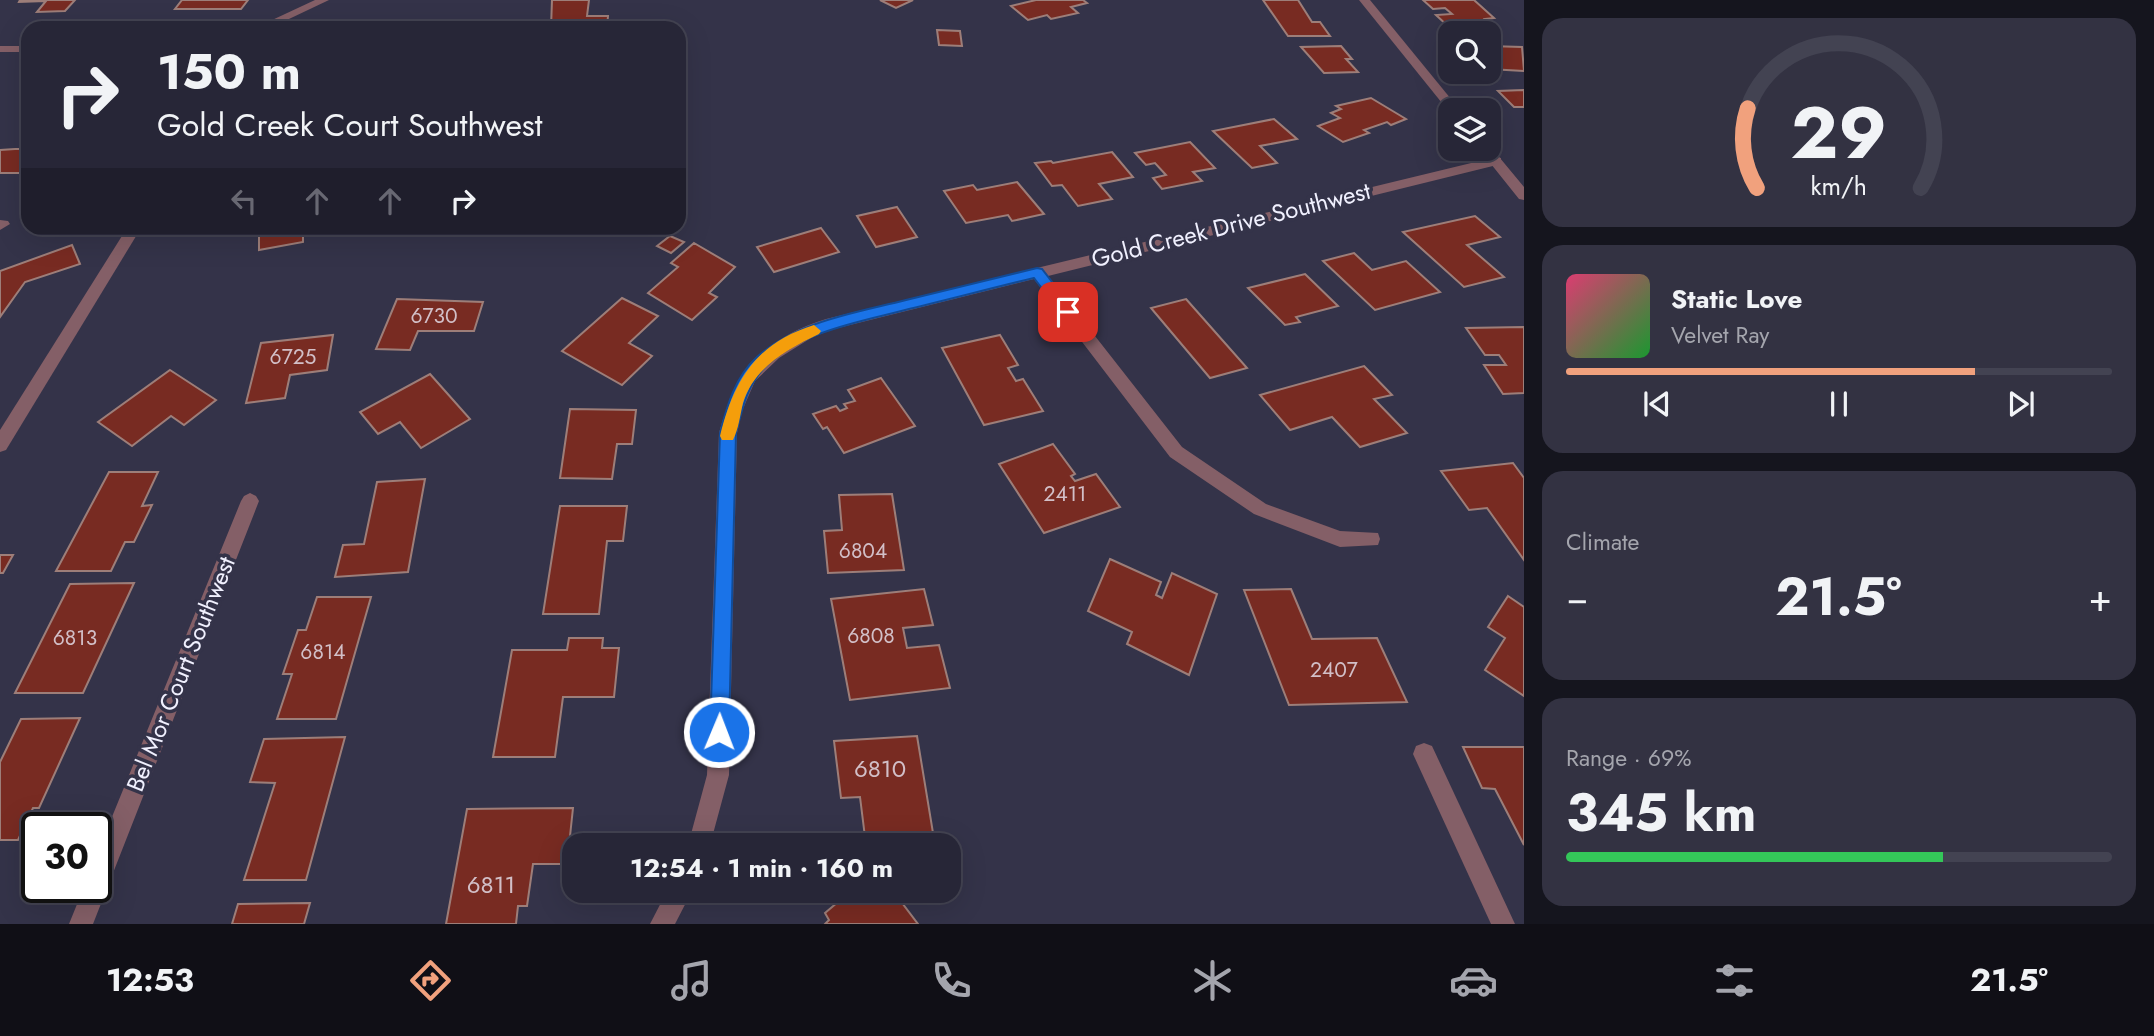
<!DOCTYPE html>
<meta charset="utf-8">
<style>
body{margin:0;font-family:Jost,sans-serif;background:#333242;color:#f1f3f6;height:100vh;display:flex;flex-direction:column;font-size:26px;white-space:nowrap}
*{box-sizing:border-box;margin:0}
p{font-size:23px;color:#a4a5ad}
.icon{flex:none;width:38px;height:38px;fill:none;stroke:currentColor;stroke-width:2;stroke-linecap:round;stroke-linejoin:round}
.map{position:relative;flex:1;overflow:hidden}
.side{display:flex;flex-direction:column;gap:18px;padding:18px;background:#15151e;width:630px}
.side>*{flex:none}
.banner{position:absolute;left:21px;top:21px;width:665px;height:214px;border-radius:21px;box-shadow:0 7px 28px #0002,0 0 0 2px #434352;background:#272637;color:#f1f3f6;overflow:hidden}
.buttons{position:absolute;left:1438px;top:21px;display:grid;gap:14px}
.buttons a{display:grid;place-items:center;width:63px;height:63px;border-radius:14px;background:#272637;box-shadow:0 7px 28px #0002,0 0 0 2px #434352;font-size:35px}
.speed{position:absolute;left:21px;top:812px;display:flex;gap:14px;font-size:35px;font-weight:700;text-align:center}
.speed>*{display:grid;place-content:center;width:91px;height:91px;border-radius:50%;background:#272637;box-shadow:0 7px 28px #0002,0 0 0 2px #434352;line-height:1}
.speed .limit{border:4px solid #111;border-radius:10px;background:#fff;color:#111}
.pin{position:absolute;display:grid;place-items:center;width:60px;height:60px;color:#fff;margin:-30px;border-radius:14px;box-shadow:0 4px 10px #0006}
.me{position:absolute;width:77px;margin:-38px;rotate:1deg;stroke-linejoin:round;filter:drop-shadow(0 0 5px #0008)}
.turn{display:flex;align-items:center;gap:24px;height:147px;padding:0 21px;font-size:32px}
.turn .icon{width:91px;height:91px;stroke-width:2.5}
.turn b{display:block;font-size:49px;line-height:60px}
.lanes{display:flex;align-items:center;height:66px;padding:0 21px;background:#0003;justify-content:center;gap:35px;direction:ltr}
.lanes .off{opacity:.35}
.big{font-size:52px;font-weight:700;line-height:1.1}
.side .tile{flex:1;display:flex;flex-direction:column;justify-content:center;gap:10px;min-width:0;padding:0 24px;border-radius:21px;background:#333242}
.side .dial{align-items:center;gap:0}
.dial svg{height:182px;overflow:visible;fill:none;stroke:#434352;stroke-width:7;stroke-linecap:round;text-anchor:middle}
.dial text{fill:#f1f3f6;stroke:none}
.song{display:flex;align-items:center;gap:21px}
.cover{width:84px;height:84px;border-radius:10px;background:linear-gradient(135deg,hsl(340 70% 55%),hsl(130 70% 35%))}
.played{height:7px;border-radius:4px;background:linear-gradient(90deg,#f1a17d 75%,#434352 75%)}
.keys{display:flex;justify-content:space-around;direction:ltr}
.heat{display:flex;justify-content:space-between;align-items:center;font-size:38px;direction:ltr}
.charge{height:10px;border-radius:5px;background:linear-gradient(90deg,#34c759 69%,#434352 0)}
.trip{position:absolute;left:562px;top:833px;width:399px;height:70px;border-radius:21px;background:#272637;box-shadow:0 7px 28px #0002,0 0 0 2px #434352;font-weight:700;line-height:70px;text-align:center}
.dock{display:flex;height:112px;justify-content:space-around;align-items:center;background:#100f16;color:#a4a5ad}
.dock .icon{width:49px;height:49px}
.dock .current{color:#f1a17d}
.dock b{font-size:32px;color:#f1f3f6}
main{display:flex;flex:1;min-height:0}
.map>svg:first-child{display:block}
</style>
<main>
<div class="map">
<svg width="1524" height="924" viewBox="0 0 1524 924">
<rect width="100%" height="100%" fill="#343349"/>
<!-- building -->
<g fill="#782b22" stroke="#9d7e79" stroke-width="2">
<polygon points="20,0 75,0 65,11 37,12 46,1 19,2"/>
<polygon points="182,0 248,0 241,9 175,9"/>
<polygon points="552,0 589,0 587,16 608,16 607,28 551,28"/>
<polygon points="880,0 913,0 896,8"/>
<polygon points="1036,0 1083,0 1087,3 1071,7 1078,13 1051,19 1047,15 1028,20 1011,6"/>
<polygon points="1263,0 1298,0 1312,22 1320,22 1330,36 1288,36"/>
<polygon points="1423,0 1474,0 1494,18 1485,19 1493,26 1450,28 1436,15 1452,14 1445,8 1433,9"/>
<polygon points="937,30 960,31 962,46 939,45"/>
<polygon points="1341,46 1352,59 1346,59 1358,72 1324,73 1301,47"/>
<polygon points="1489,46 1522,47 1524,71 1489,69"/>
<polygon points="1524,90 1524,107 1514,107 1498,91"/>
<polygon points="1371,98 1406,119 1391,125 1387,122 1364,130 1369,133 1343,142 1318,126 1340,118 1331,113 1341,109 1336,106"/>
<polygon points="1274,119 1297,139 1260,146 1277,163 1252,168 1213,131"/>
<polygon points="1190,142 1215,168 1193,172 1202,181 1162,189 1153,178 1166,175 1155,163 1146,165 1135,153"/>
<polygon points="15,149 28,149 28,166 22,173 0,173 0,150"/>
<polygon points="1112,152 1133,177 1099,184 1112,199 1078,206 1062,185 1052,186 1035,163 1051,161 1053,163"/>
<polygon points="1017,182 1044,214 1012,221 1008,215 966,223 944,191 973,185 977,190"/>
<polygon points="897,207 917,237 876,247 857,216"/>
<polygon points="1475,216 1500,237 1467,245 1504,277 1464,287 1403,232"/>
<polygon points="259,228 303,228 303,242 259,250"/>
<polygon points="821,228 839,252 774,272 757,247"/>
<polygon points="670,236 684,242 671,253 657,246"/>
<polygon points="694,243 735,267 709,293 717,297 692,320 648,293 678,267 671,263"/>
<polygon points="72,245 80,264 25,282 0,317 0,271"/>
<polygon points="1354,253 1372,270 1406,261 1440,292 1375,310 1323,261"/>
<polygon points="1305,274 1338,306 1296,317 1300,322 1285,325 1248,288"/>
<polygon points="622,298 658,316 629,343 652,356 622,385 562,351"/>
<polygon points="397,299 483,302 474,331 418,331 410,350 376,349"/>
<polygon points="1186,299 1247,368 1210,378 1151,308"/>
<polygon points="1524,327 1524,393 1503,394 1484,365 1506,365 1499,355 1485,355 1466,328"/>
<polygon points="333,335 327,370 290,375 285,398 246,403 261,343"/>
<polygon points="1000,335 1018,365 1008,368 1016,381 1023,379 1043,411 984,425 942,348"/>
<polygon points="1364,366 1392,395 1374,399 1407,433 1360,447 1332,417 1290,430 1260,395"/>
<polygon points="170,370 216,400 184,425 171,416 132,446 98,422"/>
<polygon points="430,374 470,419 421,448 400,422 378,434 360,412"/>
<polygon points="881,378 915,426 844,453 827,427 823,429 813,414 836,406 840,411 847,408 844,404 855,401 848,390"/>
<polygon points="570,409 636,410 632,444 617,444 612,479 560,478"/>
<polygon points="1053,444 1075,474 1071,476 1075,481 1096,474 1120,507 1044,533 999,464"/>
<polygon points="1513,463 1524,478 1524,560 1487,508 1469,510 1441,471"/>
<polygon points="109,472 158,472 142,506 152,505 134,542 125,542 111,571 56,571"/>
<polygon points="425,479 408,572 335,577 343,545 364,544 377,482"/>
<polygon points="892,494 904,570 828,573 824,531 842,530 839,495"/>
<polygon points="560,506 627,506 623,541 607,541 599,614 543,614"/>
<polygon points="0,555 13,555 3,573 0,573"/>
<polygon points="1110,559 1161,582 1156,595 1162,598 1172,573 1217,594 1189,675 1127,644 1132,632 1088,611"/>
<polygon points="134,583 83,693 15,693 70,584"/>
<polygon points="924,589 933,625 903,628 907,648 939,645 950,688 850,700 831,599"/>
<polygon points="1291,589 1312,639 1377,638 1407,702 1289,705 1244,590"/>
<polygon points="1508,596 1524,607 1524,696 1485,670 1505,638 1488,627"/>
<polygon points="317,597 371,597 336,719 277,719 292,674 283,674 298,630 306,630"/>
<polygon points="569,638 603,638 602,648 619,648 614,697 563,697 555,757 493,757 512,650 567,650"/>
<polygon points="80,718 39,808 33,808 18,840 0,840 0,762 21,719"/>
<polygon points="917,736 935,845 866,845 860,797 841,798 834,741"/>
<polygon points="345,737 306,880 244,880 275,783 250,782 264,739"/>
<polygon points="1463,747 1524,747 1524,845 1495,789 1482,788"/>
<polygon points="573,808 567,864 533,864 527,906 518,906 516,924 446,924 467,809"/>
<polygon points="851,891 893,891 918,924 825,924 829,920 825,913"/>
<polygon points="310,903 304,924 232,924 238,904"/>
</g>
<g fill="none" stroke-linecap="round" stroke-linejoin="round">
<!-- minor -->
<g fill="#845f67" fill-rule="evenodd">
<polygon points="315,0 329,0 270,28 255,28"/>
<rect x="0" y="46" width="28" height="6"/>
<path d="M 1496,157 L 1501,158 L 1501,164 L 1048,276 L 1182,447 L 1266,504 L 1340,531 L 1378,533 L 1380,539 L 1378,545 L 1340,547 L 1254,514 L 1170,457 L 1034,279 L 830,330 L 811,338 L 779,358 L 755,381 L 742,411 L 737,433 L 729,775 L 710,845 L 688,845 L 707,775 L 719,433 C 735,374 766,337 826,319 Z"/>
<polygon points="0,220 8,221 10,224 0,230"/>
<polygon points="127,228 141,228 6,450 0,452 0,430"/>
<polygon points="250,493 256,496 259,501 93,924 69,924 84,887 96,887 96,856 241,501 244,496"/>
<polygon points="1424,743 1432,746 1515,924 1491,924 1413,754 1416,746"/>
<polygon points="667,891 692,891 675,924 650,924"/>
</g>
<!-- tertiary -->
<g fill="#845f67" fill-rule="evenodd">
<polygon points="1359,0 1370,0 1460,110 1450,113"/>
<polygon points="1490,146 1524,187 1524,200 1519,199 1479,149 1489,149"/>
</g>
</g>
<!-- route -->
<path fill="#1a73e8" stroke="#114b97" stroke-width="2" d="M 1037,268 L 1042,269 L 1073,309 L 1073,316 L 1063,316 L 1034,278 C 992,288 951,299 909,309 C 860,322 804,330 766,366 C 747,385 742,409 736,433 L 729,732 L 726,739 L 719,742 L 712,739 L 710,732 L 720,433 C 727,406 735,377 757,357 C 798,321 855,313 906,300 C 950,289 993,279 1037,268 Z"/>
<!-- slow -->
<path fill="#f59e0b" d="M 814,325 L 821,331 L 819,334 C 788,349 754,367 743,403 C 740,415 739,428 733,440 L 722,440 L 720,436 C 734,380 756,343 814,325 Z"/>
<g text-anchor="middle" stroke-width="7" stroke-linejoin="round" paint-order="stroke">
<!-- number labels -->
<g font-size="21" fill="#d2bfc7">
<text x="434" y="323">6730</text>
<text x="293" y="364">6725</text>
<text x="1065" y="501">2411</text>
<text x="863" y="558">6804</text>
<text x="871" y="643">6808</text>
<text x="75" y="645">6813</text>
<text x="323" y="659">6814</text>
<text x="1334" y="677">2407</text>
</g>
<!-- street labels -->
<g font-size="24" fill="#f0f0fe" stroke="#343349">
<text transform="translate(1231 225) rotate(-14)" y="8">Gold Creek Drive Southwest</text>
<text transform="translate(181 674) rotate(-68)" y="8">Bel Mor Court Southwest</text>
</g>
<!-- near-number labels -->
<g font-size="24" fill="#d2bfc7">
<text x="880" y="777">6810</text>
<text x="491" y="893">6811</text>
</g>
</g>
</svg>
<div class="buttons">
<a><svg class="icon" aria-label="search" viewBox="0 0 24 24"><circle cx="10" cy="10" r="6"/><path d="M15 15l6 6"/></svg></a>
<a><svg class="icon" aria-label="layers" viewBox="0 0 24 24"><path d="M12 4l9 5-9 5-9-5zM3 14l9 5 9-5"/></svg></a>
</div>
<div class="speed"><div class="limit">30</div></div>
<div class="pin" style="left:1068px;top:312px;background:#d93025"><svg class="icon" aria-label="arrive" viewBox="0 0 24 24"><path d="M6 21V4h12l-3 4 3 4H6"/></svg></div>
<svg class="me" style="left:719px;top:732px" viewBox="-20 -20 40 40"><circle r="17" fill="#1a73e8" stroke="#fff" stroke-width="3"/><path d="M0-11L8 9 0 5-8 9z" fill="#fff"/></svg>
<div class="trip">12:54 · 1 min · 160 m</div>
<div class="banner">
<div class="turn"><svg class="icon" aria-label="right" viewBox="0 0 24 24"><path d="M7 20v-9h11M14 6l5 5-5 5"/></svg><div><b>150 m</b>Gold Creek Court Southwest</div></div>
<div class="lanes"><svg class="icon off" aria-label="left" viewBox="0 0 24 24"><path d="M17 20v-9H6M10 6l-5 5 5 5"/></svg><svg class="icon off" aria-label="ahead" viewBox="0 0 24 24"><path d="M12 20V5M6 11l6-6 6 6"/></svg><svg class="icon off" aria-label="ahead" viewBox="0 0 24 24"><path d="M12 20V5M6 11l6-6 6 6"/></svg><svg class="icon" aria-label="right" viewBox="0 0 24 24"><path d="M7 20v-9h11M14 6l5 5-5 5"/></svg></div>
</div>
</div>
<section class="side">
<div class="tile dial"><svg viewBox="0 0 100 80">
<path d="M14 69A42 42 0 1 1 86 69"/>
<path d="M14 69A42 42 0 0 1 10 34" stroke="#f1a17d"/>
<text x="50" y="56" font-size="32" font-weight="700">29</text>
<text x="50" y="72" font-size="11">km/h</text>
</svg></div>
<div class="tile">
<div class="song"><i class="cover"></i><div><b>Static Love</b><p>Velvet Ray</p></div></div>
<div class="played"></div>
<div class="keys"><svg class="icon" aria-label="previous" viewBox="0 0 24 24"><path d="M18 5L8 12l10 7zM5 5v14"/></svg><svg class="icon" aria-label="pause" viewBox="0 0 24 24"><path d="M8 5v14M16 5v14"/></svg><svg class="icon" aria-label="next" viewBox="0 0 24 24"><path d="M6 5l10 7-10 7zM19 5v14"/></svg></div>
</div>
<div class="tile"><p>Climate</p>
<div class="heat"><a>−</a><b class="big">21.5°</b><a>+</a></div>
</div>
<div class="tile"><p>Range · 69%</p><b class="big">345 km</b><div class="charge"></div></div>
</section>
</main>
<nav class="dock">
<b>12:53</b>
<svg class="icon current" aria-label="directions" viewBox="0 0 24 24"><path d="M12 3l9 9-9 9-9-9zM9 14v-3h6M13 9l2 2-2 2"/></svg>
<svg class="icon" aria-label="music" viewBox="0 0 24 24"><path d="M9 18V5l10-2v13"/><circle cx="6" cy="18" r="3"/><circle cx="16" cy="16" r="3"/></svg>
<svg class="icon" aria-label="phone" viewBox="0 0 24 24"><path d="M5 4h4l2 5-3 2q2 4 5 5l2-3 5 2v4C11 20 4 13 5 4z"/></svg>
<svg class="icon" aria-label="climate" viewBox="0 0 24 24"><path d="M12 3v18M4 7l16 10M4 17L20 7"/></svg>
<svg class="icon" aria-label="car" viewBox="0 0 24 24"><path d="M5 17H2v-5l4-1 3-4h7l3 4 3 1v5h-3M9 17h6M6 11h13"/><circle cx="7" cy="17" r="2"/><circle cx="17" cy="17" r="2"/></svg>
<svg class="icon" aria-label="filters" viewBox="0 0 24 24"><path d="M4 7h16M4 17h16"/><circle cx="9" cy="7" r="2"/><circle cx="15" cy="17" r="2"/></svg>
<b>21.5°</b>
</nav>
